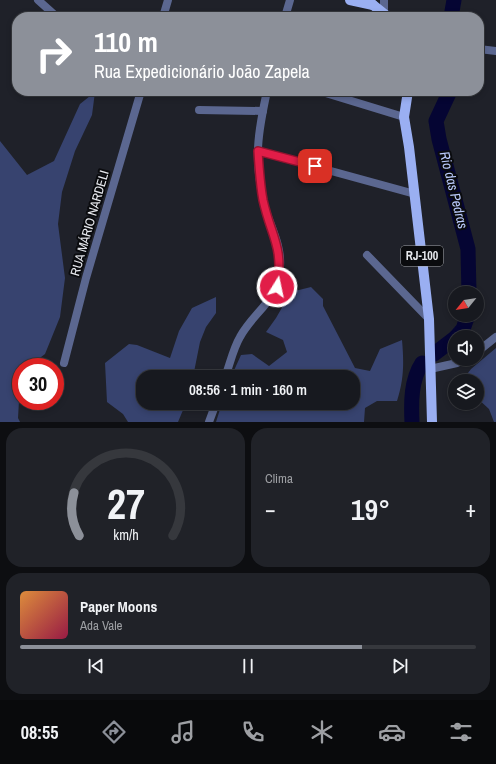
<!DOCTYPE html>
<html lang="pt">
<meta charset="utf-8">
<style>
body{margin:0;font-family:"Archivo Narrow",sans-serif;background:#202228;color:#f1f3f6;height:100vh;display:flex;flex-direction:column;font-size:15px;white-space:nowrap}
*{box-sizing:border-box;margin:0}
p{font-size:13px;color:#9ea0a4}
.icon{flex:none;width:22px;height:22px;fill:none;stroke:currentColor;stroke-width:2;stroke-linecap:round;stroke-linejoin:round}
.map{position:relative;height:422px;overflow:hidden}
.drawer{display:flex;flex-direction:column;gap:6px;padding:6px;background:#0d0e11;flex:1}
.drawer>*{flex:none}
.banner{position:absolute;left:12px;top:12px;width:472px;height:84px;border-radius:16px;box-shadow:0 2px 6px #0003,0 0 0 1px #36383d;background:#8c9099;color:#fff;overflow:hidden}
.needle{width:26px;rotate:240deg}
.tools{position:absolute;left:448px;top:286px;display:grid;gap:8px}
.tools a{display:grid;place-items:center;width:36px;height:36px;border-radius:50%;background:#17191f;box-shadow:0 2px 6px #0003,0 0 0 1px #36383d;font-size:20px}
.speed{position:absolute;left:12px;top:358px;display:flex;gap:8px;font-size:20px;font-weight:700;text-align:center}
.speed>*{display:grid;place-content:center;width:52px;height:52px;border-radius:50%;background:#17191f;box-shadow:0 2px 6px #0003,0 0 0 1px #36383d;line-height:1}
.speed .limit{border:6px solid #d22;background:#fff;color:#111}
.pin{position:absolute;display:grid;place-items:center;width:34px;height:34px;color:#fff;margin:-17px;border-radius:8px;box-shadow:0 2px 6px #0006}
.me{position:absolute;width:44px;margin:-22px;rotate:10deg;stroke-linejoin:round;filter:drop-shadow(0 0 3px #0008)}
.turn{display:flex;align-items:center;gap:14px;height:84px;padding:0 16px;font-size:18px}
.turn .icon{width:52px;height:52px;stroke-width:2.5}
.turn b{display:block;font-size:28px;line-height:34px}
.big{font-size:30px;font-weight:600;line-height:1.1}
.drawer .widget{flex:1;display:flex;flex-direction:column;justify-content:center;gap:6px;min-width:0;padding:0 14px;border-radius:16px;background:#202228}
.drawer .dial{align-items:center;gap:0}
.dial svg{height:104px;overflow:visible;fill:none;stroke:#36383d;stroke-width:7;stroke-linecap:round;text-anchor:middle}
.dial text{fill:#f1f3f6;stroke:none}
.song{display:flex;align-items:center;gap:12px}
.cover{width:48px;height:48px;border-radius:6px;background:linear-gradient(135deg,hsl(30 70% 55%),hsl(340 70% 35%))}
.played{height:4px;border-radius:2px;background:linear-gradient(90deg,#8c9099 75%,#36383d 75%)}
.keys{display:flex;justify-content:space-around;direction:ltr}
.heat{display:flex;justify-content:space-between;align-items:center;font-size:22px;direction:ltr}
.drawer .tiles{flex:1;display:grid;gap:6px;grid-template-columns:1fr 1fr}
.widget:last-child{grid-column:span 2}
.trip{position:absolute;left:136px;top:370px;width:224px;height:40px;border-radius:16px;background:#17191f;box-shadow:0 2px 6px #0003,0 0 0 1px #36383d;font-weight:600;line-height:40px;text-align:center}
.dock{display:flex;height:64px;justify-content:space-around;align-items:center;background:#090a0c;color:#9ea0a4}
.dock .icon{width:28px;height:28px}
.dock .selected{color:#8c9099}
.dock b{font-size:18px;color:#f1f3f6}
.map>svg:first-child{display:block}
</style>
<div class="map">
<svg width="496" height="422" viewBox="0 0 496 422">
<rect width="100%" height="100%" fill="#1f2129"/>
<!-- green -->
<g fill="#37436f">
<polygon points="95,92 92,115 75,151 62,192 58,224 65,278 60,317 45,354 28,367 21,367 18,418 20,422 0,422 0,141 27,175 54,161 80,104"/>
<path d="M 311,287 L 323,299 L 323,306 L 355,368 L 370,371 L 380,349 L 402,340 C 404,363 404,379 397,401 L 377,401 L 365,408 L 364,422 L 216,422 L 222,403 L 353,403 L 353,377 L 231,377 L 241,355 L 252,354 L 269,366 L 287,352 L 283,340 L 266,332 L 276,318 L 291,292 Z"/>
<polygon points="216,297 216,313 206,327 200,342 193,377 143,377 143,403 186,403 178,422 128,422 123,414 107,402 105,363 129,344 137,345 170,358 179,331 192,308"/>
<polygon points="496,348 496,422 494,422 489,409 477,398 477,381 462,381 471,369"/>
</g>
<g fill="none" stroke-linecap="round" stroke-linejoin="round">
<!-- river -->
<g stroke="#050533" stroke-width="15">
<polyline points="451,17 454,0"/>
<polyline points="450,91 436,121 439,139 468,249 469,293"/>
<polyline points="456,337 463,329 468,315"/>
<polyline points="434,354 455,338"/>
<path d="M 412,422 C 411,402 411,380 422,363"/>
</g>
<!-- minor -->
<g stroke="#5b6790" stroke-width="8">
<polyline points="38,0 57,17"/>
<polyline points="384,13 384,0"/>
<polyline points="163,17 168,0"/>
<polyline points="285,17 290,0"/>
<polyline points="479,49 496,51"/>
<polyline points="319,91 404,117"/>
<polyline points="199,110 263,111"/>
<polyline points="258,151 415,194"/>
<polyline points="367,255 429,319"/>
<polyline points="477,352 496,337"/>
<polyline points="64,363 86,278 141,91"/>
<polyline points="430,369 457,363 464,359"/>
<path d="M 225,377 C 230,364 233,349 240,337 C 254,311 279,301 280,267 C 282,243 268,223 263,200 C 260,184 257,167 258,151 C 258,132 263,110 267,91"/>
<polyline points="209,422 216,403"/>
</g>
<!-- major -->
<g stroke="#9aaff2" stroke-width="10">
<polyline points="350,0 373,5"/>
<polyline points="367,0 388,17"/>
<polyline points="408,91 404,117 409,147 429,319 432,422"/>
</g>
</g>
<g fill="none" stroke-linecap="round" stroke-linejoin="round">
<defs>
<path id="route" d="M 277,287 C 284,246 271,237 263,200 C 260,184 259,167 258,151 L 315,166"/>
</defs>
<!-- route casing -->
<use href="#route" stroke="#92132f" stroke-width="10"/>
<!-- route -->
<use href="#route" stroke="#e11d48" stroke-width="7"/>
</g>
<g text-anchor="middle" stroke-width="4" stroke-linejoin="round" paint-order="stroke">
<!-- shield labels -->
<rect fill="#0a0b0e" stroke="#a5a7ac" stroke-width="1" x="401" y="246" width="42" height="20" rx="3"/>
<g font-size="12" font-weight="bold" fill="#e8eaef">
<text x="422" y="260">RJ-100</text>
</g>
<!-- street labels -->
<g font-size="13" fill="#e8eaef" stroke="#0a0b0e">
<text transform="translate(89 223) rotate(-74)" y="5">RUA MÁRIO NARDELI</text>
</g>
<!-- water labels -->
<g font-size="14" font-style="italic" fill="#b9c9fa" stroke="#0a0b0e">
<text transform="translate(454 190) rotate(76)" y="5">Rio das Pedras</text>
</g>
</g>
</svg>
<div class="tools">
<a><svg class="needle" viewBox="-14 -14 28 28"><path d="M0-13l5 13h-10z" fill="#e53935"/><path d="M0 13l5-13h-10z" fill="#9ea0a4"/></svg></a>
<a><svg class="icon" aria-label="sound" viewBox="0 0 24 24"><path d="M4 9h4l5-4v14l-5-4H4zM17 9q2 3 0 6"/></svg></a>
<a><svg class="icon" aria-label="layers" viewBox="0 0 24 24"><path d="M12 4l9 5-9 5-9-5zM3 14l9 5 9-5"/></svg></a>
</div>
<div class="speed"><div class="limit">30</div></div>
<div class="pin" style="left:315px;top:166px;background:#d93025"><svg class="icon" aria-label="arrive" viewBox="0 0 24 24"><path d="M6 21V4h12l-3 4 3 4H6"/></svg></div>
<svg class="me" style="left:277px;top:287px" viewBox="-20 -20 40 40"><circle r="17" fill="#e11d48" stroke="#fff" stroke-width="3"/><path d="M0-11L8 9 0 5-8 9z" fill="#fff"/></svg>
<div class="trip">08:56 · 1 min · 160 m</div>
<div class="banner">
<div class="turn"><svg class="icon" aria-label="right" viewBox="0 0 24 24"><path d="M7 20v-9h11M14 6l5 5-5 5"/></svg><div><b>110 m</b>Rua Expedicionário João Zapela</div></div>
</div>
</div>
<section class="drawer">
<div class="tiles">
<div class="widget dial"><svg viewBox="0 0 100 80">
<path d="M14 69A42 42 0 1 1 86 69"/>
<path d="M14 69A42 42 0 0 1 10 36" stroke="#8c9099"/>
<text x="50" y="56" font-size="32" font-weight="700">27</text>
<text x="50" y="72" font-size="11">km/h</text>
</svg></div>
<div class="widget"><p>Clima</p>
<div class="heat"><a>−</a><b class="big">19°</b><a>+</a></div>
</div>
<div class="widget">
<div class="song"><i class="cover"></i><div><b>Paper Moons</b><p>Ada Vale</p></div></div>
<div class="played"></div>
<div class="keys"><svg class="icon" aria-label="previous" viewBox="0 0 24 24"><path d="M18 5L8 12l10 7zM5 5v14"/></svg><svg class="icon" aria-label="pause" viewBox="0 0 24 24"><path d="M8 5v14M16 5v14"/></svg><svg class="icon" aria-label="next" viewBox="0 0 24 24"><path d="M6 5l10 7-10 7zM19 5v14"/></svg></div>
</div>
</div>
</section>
<nav class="dock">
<b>08:55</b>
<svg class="icon selected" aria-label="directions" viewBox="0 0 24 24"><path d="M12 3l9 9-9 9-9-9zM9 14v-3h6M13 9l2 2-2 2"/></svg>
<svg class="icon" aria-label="music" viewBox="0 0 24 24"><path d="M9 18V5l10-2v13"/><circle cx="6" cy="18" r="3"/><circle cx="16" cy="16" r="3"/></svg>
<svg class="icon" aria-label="phone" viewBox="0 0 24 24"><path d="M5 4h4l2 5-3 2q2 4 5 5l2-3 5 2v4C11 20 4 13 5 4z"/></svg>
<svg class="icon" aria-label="climate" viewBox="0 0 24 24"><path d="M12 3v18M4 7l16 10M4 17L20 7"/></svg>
<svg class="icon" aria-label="car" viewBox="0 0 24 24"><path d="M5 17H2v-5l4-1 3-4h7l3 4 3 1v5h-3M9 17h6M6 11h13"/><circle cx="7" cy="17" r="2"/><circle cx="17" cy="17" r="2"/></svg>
<svg class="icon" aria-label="filters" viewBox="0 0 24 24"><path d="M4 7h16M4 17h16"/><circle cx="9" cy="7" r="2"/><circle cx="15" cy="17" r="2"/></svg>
</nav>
